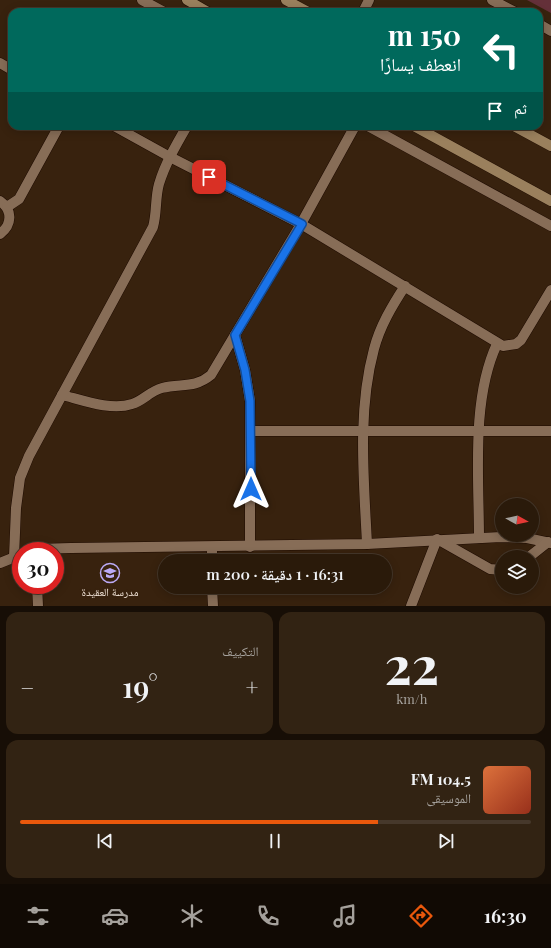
<!DOCTYPE html>
<html lang="ar">
<meta charset="utf-8">
<style>
body{margin:0;font-family:"Playfair Display","Noto Naskh Arabic",serif;background:#322313;color:#f1f3f6;direction:rtl;height:100vh;display:flex;flex-direction:column;font-size:15px;white-space:nowrap}
*{box-sizing:border-box;margin:0}
p{font-size:13px;color:#a5a19c}
.icon{flex:none;width:22px;height:22px;fill:none;stroke:currentColor;stroke-width:2;stroke-linecap:round;stroke-linejoin:round}
.map{position:relative;height:606px;overflow:hidden;direction:ltr}
.side{display:flex;flex-direction:column;gap:6px;padding:6px;background:#170e06;flex:1}
.side>*{flex:none}
.top-card{position:absolute;left:8px;top:8px;width:535px;height:122px;border-radius:12px;box-shadow:0 2px 10px #0003,0 0 0 1px #46382b;direction:rtl;background:#00695c;color:#fff;overflow:hidden}
.needle{width:26px;rotate:98deg}
.fabs{position:absolute;left:495px;top:498px;display:grid;gap:8px}
.fabs a{display:grid;place-items:center;width:44px;height:44px;border-radius:50%;background:#2a1a0a;box-shadow:0 2px 10px #0003,0 0 0 1px #46382b;font-size:20px}
.speed{position:absolute;left:12px;top:542px;display:flex;gap:8px;font-size:20px;font-weight:700;text-align:center}
.speed>*{display:grid;place-content:center;width:52px;height:52px;border-radius:50%;background:#2a1a0a;box-shadow:0 2px 10px #0003,0 0 0 1px #46382b;line-height:1}
.speed .limit{border:6px solid #d22;background:#fff;color:#111}
.pin{position:absolute;display:grid;place-items:center;width:34px;height:34px;color:#fff;margin:-17px;border-radius:8px;box-shadow:0 2px 6px #0006}
.me{position:absolute;width:44px;margin:-22px;rotate:0deg;stroke-linejoin:round;filter:drop-shadow(0 0 3px #0008)}
.turn{display:flex;align-items:center;gap:14px;height:84px;padding:0 16px;font-size:18px}
.turn .icon{width:52px;height:52px;stroke-width:2.5}
.turn b{display:block;font-size:28px;line-height:34px}
.then{display:flex;align-items:center;height:38px;padding:0 16px;background:#0003;gap:8px;font-size:15px}
.big{font-size:30px;font-weight:600;line-height:1.1}
.side .card{flex:1;display:flex;flex-direction:column;justify-content:center;gap:6px;min-width:0;padding:0 14px;border-radius:12px;background:#322313}
.side .dial{align-items:center;gap:0}
.dial b{font-size:52px;line-height:1}
.song{display:flex;align-items:center;gap:12px}
.cover{width:48px;height:48px;border-radius:6px;background:linear-gradient(135deg,hsl(20 70% 55%),hsl(10 70% 35%))}
.played{height:4px;border-radius:2px;background:linear-gradient(90deg,#ea580c 70%,#46382b 70%)}
.keys{display:flex;justify-content:space-around;direction:ltr}
.heat{display:flex;justify-content:space-between;align-items:center;font-size:22px;direction:ltr}
.side .tiles{flex:1;display:grid;gap:6px;grid-template-columns:1fr 1fr}
.card:last-child{grid-column:span 2}
.trip{position:absolute;left:158px;top:554px;width:234px;height:40px;border-radius:20px;background:#2a1a0a;box-shadow:0 2px 10px #0003,0 0 0 1px #46382b;font-weight:600;line-height:40px;text-align:center;direction:rtl}
.tabs{display:flex;height:64px;justify-content:space-around;align-items:center;background:#110a04;color:#a5a19c}
.tabs .icon{width:28px;height:28px}
.tabs .current{color:#ea580c}
.tabs b{font-size:18px;color:#f1f3f6}
.map>svg:first-child{display:block}
</style>
<div class="map">
<svg width="551" height="606" viewBox="0 0 551 606">
<rect width="100%" height="100%" fill="#38220e"/>
<!-- green -->
<polygon fill="#643039" points="527,0 551,0 551,13"/>
<g fill="none" stroke-linecap="round" stroke-linejoin="round">
<defs>
<g id="street">
<polyline points="142,0 164,12"/>
<polyline points="492,0 515,12"/>
<polyline points="363,12 369,0"/>
<polyline points="539,24 551,31"/>
<polyline points="0,63 12,70"/>
<polyline points="114,126 170,157 301,224 503,346 516,344 521,340 551,290"/>
<polyline points="368,126 551,226"/>
<path d="M 0,201 C 13,210 12,225 0,234"/>
<polyline points="7,207 19,199 59,126"/>
<polyline points="235,335 245,370 250,401 250,547"/>
<path d="M 62,395 C 82,400 111,411 132,404 C 143,401 150,391 162,388 C 181,383 194,389 211,375 L 301,224 L 355,126"/>
<polyline points="251,431 551,431"/>
<path d="M 479,538 C 479,478 471,399 497,344"/>
<path d="M 367,544 C 364,480 357,412 374,349 C 380,326 392,306 405,286"/>
<polyline points="212,548 212,561"/>
<polyline points="31,551 36,549 71,548 367,544 501,537 527,538 551,543"/>
<path d="M 14,557 L 16,508 L 20,478 L 29,456 L 153,227 C 157,213 155,198 159,184 C 165,164 176,145 187,126"/>
<polyline points="529,557 548,542"/>
<polyline points="0,563 20,555"/>
<polyline points="37,585 38,606"/>
<polyline points="212,587 213,606"/>
<polyline points="411,606 437,539 490,569 502,570"/>
</g>
<g id="secondary">
<polyline points="187,0 208,12"/>
<polyline points="286,0 308,12"/>
<polyline points="414,126 551,201"/>
<polyline points="514,126 551,146"/>
</g>
</defs>
<!-- street casing -->
<use href="#street" stroke="#1e0b00" stroke-width="11"/>
<!-- secondary casing -->
<use href="#secondary" stroke="#1e0b00" stroke-width="11"/>
<!-- street -->
<use href="#street" stroke="#876d57" stroke-width="10"/>
<!-- secondary -->
<use href="#secondary" stroke="#9a805d" stroke-width="10"/>
</g>
<g fill="none" stroke-linecap="round" stroke-linejoin="round">
<defs>
<polyline id="route" points="209,177 302,224 235,335 245,370 250,401 251,489"/>
</defs>
<!-- route casing -->
<use href="#route" stroke="#114b97" stroke-width="10"/>
<!-- route -->
<use href="#route" stroke="#1a73e8" stroke-width="7"/>
</g>
<!-- icons -->
<defs>
<symbol id="school-ring" viewBox="-11 -11 22 22"><circle r="9.5" fill="#38220e" stroke="#bbaaf6" stroke-width="1.5"/><path d="M0-5L7-2L0 1L-7-2ZM-4 1L0 2.5L4 1V4Q0 6-4 4Z" fill="#bbaaf6"/></symbol>
</defs>
<g fill-rule="evenodd">
<use href="#school-ring" x="99" y="562" width="22" height="22"/>
</g>
<g text-anchor="middle" stroke-width="4" stroke-linejoin="round" paint-order="stroke">
<!-- poi labels -->
<g font-size="11" fill="#eee0d4" stroke="#38220e">
<text x="110" y="596">مدرسة العقيدة</text>
</g>
</g>
</svg>
<div class="fabs">
<a><svg class="needle" viewBox="-14 -14 28 28"><path d="M0-13l5 13h-10z" fill="#e53935"/><path d="M0 13l5-13h-10z" fill="#a5a19c"/></svg></a>
<a><svg class="icon" aria-label="layers" viewBox="0 0 24 24"><path d="M12 4l9 5-9 5-9-5zM3 14l9 5 9-5"/></svg></a>
</div>
<div class="speed"><div class="limit">30</div></div>
<div class="pin" style="left:209px;top:177px;background:#d93025"><svg class="icon" aria-label="arrive" viewBox="0 0 24 24"><path d="M6 21V4h12l-3 4 3 4H6"/></svg></div>
<svg class="me" style="left:251px;top:489px" viewBox="-20 -20 40 40"><path d="M0-17L14 15 0 8-14 15z" fill="#1a73e8" stroke="#fff" stroke-width="4"/></svg>
<div class="trip">16:31 · 1 دقيقة · 200 m</div>
<div class="top-card">
<div class="turn"><svg class="icon" aria-label="left" viewBox="0 0 24 24"><path d="M17 20v-9H6M10 6l-5 5 5 5"/></svg><div><b>150 m</b>انعطف يسارًا</div></div>
<div class="then">ثم<svg class="icon" aria-label="arrive" viewBox="0 0 24 24"><path d="M6 21V4h12l-3 4 3 4H6"/></svg></div>
</div>
</div>
<section class="side">
<div class="tiles">
<div class="card dial"><b>22</b><p>km/h</p></div>
<div class="card"><p>التكييف</p>
<div class="heat"><a>−</a><b class="big">19°</b><a>+</a></div>
</div>
<div class="card">
<div class="song"><i class="cover"></i><div><b>104.5 FM</b><p>الموسيقى</p></div></div>
<div class="played"></div>
<div class="keys"><svg class="icon" aria-label="previous" viewBox="0 0 24 24"><path d="M18 5L8 12l10 7zM5 5v14"/></svg><svg class="icon" aria-label="pause" viewBox="0 0 24 24"><path d="M8 5v14M16 5v14"/></svg><svg class="icon" aria-label="next" viewBox="0 0 24 24"><path d="M6 5l10 7-10 7zM19 5v14"/></svg></div>
</div>
</div>
</section>
<nav class="tabs">
<b>16:30</b>
<svg class="icon current" aria-label="directions" viewBox="0 0 24 24"><path d="M12 3l9 9-9 9-9-9zM9 14v-3h6M13 9l2 2-2 2"/></svg>
<svg class="icon" aria-label="music" viewBox="0 0 24 24"><path d="M9 18V5l10-2v13"/><circle cx="6" cy="18" r="3"/><circle cx="16" cy="16" r="3"/></svg>
<svg class="icon" aria-label="phone" viewBox="0 0 24 24"><path d="M5 4h4l2 5-3 2q2 4 5 5l2-3 5 2v4C11 20 4 13 5 4z"/></svg>
<svg class="icon" aria-label="climate" viewBox="0 0 24 24"><path d="M12 3v18M4 7l16 10M4 17L20 7"/></svg>
<svg class="icon" aria-label="car" viewBox="0 0 24 24"><path d="M5 17H2v-5l4-1 3-4h7l3 4 3 1v5h-3M9 17h6M6 11h13"/><circle cx="7" cy="17" r="2"/><circle cx="17" cy="17" r="2"/></svg>
<svg class="icon" aria-label="filters" viewBox="0 0 24 24"><path d="M4 7h16M4 17h16"/><circle cx="9" cy="7" r="2"/><circle cx="15" cy="17" r="2"/></svg>
</nav>
